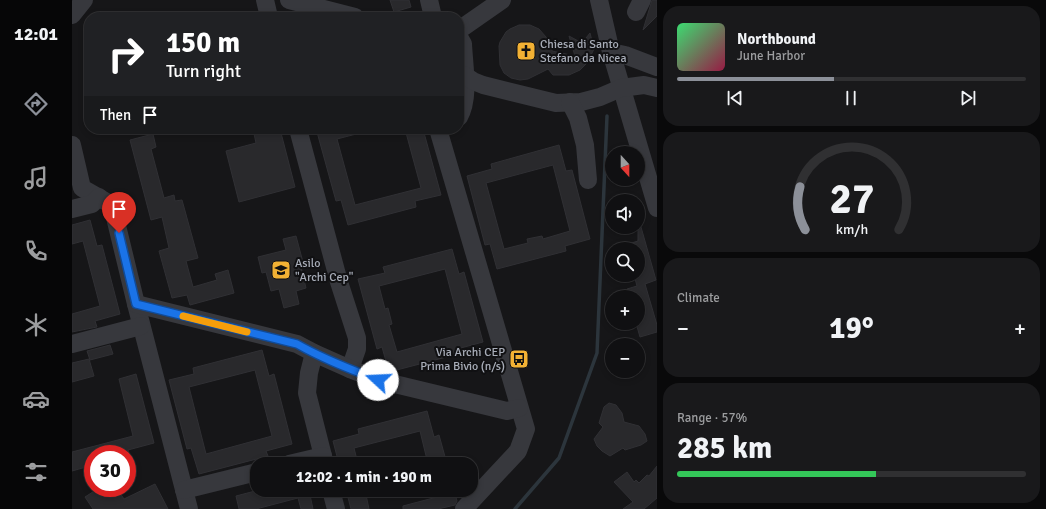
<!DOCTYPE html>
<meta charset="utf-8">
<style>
body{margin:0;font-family:Signika,sans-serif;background:#19191b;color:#f1f3f6;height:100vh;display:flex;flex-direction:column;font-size:15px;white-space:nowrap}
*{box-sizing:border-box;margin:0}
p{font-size:13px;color:#9c9d9f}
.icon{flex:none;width:22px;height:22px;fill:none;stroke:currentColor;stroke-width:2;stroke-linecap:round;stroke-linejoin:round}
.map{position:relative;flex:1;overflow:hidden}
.details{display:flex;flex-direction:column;gap:6px;padding:6px;background:#09090a;width:389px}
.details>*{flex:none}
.guide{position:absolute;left:12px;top:12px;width:380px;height:122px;border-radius:16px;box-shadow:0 2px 6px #0003,0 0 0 1px #303032;background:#202124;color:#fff;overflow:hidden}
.needle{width:26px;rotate:159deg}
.buttons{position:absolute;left:533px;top:146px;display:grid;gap:8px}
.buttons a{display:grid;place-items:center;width:40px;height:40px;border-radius:50%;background:#101012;box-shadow:0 2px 6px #0003,0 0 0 1px #303032;font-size:20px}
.speed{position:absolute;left:12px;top:445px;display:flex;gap:8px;font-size:20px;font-weight:700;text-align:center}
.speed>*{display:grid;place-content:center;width:52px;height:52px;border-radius:50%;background:#101012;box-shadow:0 2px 6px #0003,0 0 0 1px #303032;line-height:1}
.speed .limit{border:6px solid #d22;background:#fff;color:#111}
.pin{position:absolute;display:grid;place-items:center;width:34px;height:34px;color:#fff;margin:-41px -17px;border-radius:50% 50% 50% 0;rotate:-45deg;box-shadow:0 0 4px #0007}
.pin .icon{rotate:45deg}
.me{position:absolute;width:44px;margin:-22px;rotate:290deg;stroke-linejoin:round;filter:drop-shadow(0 0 3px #0008)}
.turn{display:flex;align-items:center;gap:14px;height:84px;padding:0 16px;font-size:18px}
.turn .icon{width:52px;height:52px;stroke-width:2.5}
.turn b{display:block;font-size:28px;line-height:34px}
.then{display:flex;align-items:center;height:38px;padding:0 16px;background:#0003;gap:8px;font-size:15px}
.big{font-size:30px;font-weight:800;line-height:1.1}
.details .card{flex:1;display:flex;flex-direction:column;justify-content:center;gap:6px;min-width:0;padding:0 14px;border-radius:16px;background:#19191b}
.details .dial{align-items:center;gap:0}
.dial svg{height:104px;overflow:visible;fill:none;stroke:#303032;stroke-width:7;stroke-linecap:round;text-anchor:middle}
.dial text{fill:#f1f3f6;stroke:none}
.song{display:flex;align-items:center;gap:12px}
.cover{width:48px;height:48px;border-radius:6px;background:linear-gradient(135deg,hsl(140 70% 55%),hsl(340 70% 35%))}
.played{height:4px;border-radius:2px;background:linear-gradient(90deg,#8c9099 45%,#303032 45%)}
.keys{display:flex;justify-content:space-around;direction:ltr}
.heat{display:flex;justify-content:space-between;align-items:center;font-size:22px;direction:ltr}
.charge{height:6px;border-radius:3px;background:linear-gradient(90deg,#34c759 57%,#303032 0)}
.trip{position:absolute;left:178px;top:457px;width:228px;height:40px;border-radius:16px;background:#101012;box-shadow:0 2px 6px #0003,0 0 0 1px #303032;font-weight:800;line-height:40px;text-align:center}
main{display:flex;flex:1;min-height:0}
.menu{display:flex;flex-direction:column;width:72px;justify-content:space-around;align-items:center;background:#060607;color:#9c9d9f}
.menu .icon{width:28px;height:28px}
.menu .selected{color:#8c9099}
.menu b{font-size:18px;color:#f1f3f6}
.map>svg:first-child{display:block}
</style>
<main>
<nav class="menu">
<b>12:01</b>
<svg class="icon selected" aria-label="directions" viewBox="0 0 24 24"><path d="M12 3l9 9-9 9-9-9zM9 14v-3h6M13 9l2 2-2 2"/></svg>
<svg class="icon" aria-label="music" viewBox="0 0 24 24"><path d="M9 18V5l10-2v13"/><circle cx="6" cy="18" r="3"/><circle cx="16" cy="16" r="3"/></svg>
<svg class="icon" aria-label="phone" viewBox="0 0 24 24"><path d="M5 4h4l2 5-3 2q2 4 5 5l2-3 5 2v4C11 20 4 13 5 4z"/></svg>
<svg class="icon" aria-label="climate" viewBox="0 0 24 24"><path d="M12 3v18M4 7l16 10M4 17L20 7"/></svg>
<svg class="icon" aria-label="car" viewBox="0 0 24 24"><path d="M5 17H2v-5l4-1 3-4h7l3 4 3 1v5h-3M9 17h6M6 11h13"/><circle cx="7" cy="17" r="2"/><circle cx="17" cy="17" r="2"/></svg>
<svg class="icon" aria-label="filters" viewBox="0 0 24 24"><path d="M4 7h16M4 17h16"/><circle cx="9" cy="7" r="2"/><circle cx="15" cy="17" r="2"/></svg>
</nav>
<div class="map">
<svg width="585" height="509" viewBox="0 0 585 509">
<rect width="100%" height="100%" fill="#161618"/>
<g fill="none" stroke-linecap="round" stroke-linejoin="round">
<!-- stream -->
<polyline stroke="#2c353c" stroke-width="3.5" points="443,509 487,458 525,353 535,116"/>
</g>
<!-- building -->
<g fill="#29292c" stroke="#303034" fill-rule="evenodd">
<polygon points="318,0 337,0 339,7 322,12"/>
<polygon points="580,0 585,0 585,16 571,30"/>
<polygon points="447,25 458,25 467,29 474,37 479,45 480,51 503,56 497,36 510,43 518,33 522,49 515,63 508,70 497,75 481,75 476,69 456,79 448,80 439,78 432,73 428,65 427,46 428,42 434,32 438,29"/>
<polygon points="181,129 208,129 223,187 167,202 154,151 184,143"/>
<polygon points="258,129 292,129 292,132 265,139 283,205 349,188 333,129 351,129 369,195 343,201 344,207 276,225 269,200 264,201 245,132"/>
<polygon points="81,134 84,147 79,149 92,198 102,195 103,201 110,200 126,258 114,261 121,287 145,280 143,274 156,270 162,293 118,305 115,295 100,298 87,251 97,248 90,217 79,220 58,140"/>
<path d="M 487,145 L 494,171 L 500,170 L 518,239 L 493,246 L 494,251 L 425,269 L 418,244 L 413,245 L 395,176 L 420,169 L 419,164 ZM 481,165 L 498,231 L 471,239 L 470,236 L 455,239 L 456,243 L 432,249 L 414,183 Z"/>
<polygon points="18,220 25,246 30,245 48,314 23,321 25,327 0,332 0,314 28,306 11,241 0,244 0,225"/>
<polygon points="566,227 569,227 584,280 573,284 585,325 585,332 568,337 564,323 566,323 566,297 557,297 555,289 565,286 562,275 566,275 566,249 548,249 547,247 566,241"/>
<polygon points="224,236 232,266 229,267 234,288 224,291 227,304 212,308 207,289 199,291 194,272 190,273 186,257 214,250 211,239"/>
<path d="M 380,249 L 387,274 L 392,272 L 411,342 L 385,349 L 386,354 L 317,372 L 310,347 L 305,349 L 286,279 L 313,273 L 311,267 ZM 373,269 L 390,334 L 325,352 L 317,325 L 320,324 L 316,308 L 313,309 L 307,286 Z"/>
<polygon points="38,345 41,354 18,360 15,351"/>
<path d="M 190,350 L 197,376 L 202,374 L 220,444 L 194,451 L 196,456 L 127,474 L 119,448 L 115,449 L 97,380 L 122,374 L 121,368 ZM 183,370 L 200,436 L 134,454 L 117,387 Z"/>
<polygon points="17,359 22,376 0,382 0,363"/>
<polygon points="64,374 82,443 56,450 57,454 21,454 21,465 0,471 0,452 61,436 47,379"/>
<polygon points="537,403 544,405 550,413 552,422 567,426 573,434 575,441 569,445 553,450 551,448 538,456 530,451 525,446 522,439 531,427 527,423 532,407"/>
<polygon points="355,411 362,437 367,435 375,464 356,464 348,431 282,448 286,464 267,464 261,441 287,434 286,429"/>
<polygon points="585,466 585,498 572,509 551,509 561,502 542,482 555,472 562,482 564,480 567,483 575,475 577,476"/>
<polygon points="83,484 96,509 21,509 13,497 27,488 32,488 37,496 46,490 52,499"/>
<polygon points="187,490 246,490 246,493 238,495 241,509 229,509 226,498 184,509 167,509 164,496"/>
<polygon points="274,490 293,490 297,509 279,509"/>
<polygon points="363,490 382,490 385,501 383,505 366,509 331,509 331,506 365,497"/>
</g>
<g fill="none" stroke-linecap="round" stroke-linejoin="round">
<!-- minor -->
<g stroke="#37383d" stroke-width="18">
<polyline points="193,0 197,17"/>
<polyline points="217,0 283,17"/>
<polyline points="357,0 361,17"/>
<polyline points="527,0 539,52 585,208"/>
<polyline points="564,12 570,0"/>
<polyline points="0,15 12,0"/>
<polyline points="387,30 430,0"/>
<path d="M 387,37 L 391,44 C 392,66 398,98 387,117"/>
<polyline points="539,52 553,55 585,67"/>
<polyline points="392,75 401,81 411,85 484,103 509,102 528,97 549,88 572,85 585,88"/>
<polyline points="498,102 506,118 513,145 516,180"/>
<polyline points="226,129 267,282 285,338 285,349 278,369"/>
<polyline points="366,129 454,429 446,451 392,509"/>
<polyline points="0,145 10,188 40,205 64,304 117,509"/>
<polyline points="0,209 20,204 27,197"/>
<polyline points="64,304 225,344 242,353 278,369 306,380 435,411 447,408"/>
<polyline points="0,344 69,326"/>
<polyline points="242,353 237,373 235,393 253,464"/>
<polyline points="217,464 251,456"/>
<polyline points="112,490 185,472"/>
<polyline points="259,490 264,509"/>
</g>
</g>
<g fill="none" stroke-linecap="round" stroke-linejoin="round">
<defs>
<path id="route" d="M 47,233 L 64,304 L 225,344 C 251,359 278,369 306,380"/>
</defs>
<!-- route casing -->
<use href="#route" stroke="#114b97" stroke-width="10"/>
<!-- route -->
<use href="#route" stroke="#1a73e8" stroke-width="7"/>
<!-- slow -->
<polyline stroke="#f59e0b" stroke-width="7" points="111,316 175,332"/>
</g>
<!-- icons -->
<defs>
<symbol id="church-square" viewBox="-11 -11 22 22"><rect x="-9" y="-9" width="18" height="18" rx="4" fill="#f2b134" stroke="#111113"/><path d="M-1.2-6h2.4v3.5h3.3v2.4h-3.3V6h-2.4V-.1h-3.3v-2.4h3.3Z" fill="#111"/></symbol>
<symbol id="school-square" viewBox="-11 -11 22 22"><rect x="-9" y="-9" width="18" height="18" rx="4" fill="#f2b134" stroke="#111113"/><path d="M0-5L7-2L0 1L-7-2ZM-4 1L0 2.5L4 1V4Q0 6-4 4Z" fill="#111"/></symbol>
<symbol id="bus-square" viewBox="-11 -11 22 22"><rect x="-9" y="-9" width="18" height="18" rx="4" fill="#f2b134" stroke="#111113"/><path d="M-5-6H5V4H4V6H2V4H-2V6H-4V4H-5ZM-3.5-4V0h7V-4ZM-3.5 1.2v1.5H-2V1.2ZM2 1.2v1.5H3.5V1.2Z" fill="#111"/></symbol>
</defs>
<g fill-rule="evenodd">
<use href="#church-square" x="443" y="40" width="22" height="22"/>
<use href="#school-square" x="198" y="259" width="22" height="22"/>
<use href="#bus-square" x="436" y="348" width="22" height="22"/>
</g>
<g text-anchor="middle" stroke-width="4" stroke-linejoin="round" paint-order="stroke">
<!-- poi labels -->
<g font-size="12" fill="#a8adb8" stroke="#111113" text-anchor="start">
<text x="468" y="48">Chiesa di Santo<tspan x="468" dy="14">Stefano da Nicea</tspan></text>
<text x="223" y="267">Asilo<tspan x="223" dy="14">"Archi Cep"</tspan></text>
<text x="433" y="356" text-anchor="end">Via Archi CEP<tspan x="433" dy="14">Prima Bivio (n/s)</tspan></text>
</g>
</g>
</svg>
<div class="buttons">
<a><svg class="needle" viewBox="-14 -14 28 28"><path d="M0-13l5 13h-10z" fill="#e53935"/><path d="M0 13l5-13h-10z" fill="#9c9d9f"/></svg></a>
<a><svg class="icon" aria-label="sound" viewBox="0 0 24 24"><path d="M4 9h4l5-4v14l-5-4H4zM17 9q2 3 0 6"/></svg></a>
<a><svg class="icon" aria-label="search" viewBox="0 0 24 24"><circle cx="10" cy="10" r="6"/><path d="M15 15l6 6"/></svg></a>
<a>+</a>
<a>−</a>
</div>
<div class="speed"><div class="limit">30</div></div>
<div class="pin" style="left:47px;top:233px;background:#d93025"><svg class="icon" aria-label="arrive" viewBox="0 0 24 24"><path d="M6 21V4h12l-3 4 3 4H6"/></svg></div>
<svg class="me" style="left:306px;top:380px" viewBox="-20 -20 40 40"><circle r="19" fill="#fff"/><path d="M0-13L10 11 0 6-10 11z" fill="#1a73e8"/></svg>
<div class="trip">12:02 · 1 min · 190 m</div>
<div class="guide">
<div class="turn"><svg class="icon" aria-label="right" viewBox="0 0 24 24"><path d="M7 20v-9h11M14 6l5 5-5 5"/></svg><div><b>150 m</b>Turn right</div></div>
<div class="then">Then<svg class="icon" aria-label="arrive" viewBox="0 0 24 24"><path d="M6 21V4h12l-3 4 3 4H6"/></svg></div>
</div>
</div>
<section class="details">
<div class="card">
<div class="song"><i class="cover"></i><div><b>Northbound</b><p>June Harbor</p></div></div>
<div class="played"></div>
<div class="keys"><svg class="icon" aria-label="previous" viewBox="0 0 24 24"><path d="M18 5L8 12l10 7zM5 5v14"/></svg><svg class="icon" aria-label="pause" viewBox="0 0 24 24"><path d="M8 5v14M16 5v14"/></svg><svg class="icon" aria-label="next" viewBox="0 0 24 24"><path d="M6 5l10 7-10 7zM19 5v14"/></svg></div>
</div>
<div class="card dial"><svg viewBox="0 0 100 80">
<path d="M14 69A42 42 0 1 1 86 69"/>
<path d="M14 69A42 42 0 0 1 10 36" stroke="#8c9099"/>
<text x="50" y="56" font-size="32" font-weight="700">27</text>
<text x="50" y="72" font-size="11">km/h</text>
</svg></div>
<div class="card"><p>Climate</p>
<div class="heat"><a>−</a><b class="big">19°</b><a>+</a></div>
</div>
<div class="card"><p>Range · 57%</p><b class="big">285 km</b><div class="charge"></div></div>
</section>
</main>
